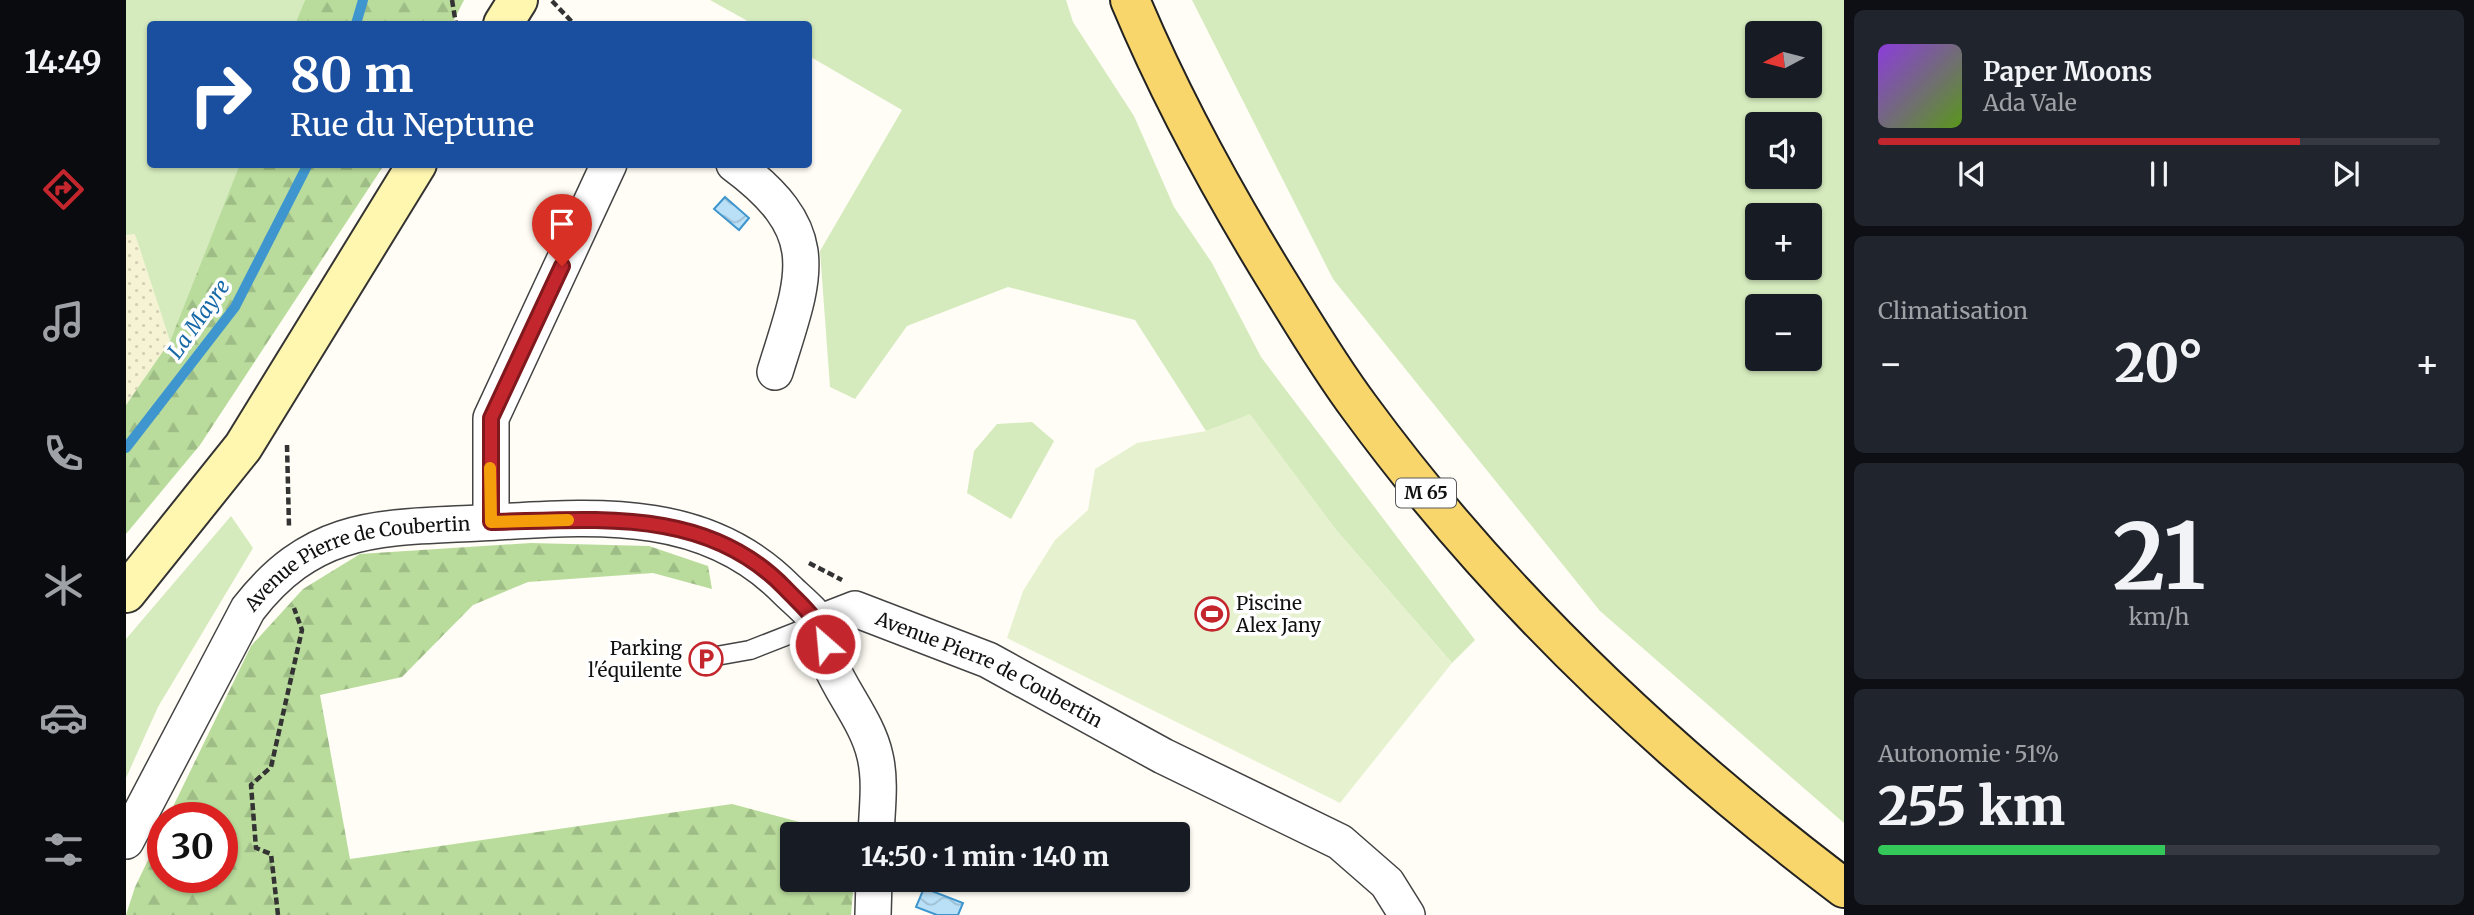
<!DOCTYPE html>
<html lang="fr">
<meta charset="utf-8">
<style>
body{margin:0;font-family:Merriweather,serif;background:#20242c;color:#f1f3f6;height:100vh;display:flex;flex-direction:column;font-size:26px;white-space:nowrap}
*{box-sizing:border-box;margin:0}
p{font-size:23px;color:#9ea1a6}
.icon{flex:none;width:38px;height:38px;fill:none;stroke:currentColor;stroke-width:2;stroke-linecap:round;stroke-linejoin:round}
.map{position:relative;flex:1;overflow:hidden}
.details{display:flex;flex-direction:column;gap:10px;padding:10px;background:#0d0f14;width:630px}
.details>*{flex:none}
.top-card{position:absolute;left:21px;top:21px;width:665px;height:147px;border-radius:7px;box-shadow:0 2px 5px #0004;background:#1a4fa0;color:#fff;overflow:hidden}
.needle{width:46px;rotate:263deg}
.buttons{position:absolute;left:1619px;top:21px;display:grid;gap:14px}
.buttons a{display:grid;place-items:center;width:77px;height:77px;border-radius:7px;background:#171b24;box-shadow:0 2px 5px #0004;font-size:35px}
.speed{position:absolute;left:21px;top:802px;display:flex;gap:14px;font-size:35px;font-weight:700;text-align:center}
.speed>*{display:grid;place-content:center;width:91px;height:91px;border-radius:50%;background:#171b24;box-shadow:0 2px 5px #0004;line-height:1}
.speed .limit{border:10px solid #d22;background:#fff;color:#111}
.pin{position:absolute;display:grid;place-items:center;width:60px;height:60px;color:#fff;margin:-72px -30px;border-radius:50% 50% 50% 0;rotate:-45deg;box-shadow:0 0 7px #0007}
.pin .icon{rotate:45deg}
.me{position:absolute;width:77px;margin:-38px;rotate:333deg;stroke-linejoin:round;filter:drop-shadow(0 0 5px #0008)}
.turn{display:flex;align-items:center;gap:24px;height:147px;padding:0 28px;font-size:32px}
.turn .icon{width:91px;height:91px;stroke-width:2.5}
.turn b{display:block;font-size:49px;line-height:60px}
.big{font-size:52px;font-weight:800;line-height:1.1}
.details .tile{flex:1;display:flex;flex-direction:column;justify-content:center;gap:10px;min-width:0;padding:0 24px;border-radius:10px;background:#20242c}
.details .dial{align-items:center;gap:0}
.dial b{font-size:91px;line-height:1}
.song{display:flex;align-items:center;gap:21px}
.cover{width:84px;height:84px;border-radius:10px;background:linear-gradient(135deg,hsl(270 70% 55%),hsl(90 70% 35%))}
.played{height:7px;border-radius:4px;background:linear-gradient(90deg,#c4262e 75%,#363941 75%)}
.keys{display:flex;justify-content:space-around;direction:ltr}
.heat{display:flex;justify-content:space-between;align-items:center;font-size:38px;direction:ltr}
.charge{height:10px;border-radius:5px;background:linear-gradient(90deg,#34c759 51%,#363941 0)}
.trip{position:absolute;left:654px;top:822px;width:410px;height:70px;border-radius:7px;background:#171b24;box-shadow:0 2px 5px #0004;font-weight:800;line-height:70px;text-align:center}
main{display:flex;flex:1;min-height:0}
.dock{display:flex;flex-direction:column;width:126px;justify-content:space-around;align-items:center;background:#090b0e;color:#9ea1a6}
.dock .icon{width:49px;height:49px}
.dock .selected{color:#c4262e}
.dock b{font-size:32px;color:#f1f3f6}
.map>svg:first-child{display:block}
</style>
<main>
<nav class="dock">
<b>14:49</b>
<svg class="icon selected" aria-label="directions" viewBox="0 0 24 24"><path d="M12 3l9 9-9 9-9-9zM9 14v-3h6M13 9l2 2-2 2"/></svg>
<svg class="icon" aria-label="music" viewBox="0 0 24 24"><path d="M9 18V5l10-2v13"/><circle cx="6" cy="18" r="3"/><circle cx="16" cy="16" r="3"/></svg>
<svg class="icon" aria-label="phone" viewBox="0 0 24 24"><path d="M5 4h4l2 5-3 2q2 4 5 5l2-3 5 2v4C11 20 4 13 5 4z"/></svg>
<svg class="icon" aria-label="climate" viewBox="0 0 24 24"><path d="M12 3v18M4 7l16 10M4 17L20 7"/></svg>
<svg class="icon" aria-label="car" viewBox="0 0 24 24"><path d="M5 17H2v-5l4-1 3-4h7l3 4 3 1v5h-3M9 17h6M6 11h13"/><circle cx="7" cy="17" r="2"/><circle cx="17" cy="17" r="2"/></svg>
<svg class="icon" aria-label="filters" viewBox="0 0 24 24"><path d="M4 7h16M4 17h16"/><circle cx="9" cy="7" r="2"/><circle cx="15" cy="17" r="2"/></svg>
</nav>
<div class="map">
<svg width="1718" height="915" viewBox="0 0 1718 915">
<defs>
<pattern id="farmland-dots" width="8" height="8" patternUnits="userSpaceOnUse" patternTransform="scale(1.75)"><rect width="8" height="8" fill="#f6f3d4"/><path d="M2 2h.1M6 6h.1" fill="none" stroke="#d2cfb5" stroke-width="1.8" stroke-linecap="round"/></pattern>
<pattern id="forest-firs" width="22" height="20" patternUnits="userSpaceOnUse" patternTransform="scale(1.75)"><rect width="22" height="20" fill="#b9dc9c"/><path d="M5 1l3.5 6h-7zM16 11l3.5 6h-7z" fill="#9ebc85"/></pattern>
<pattern id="water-waves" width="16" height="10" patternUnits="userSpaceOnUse" patternTransform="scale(1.75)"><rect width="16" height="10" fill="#b9e0f7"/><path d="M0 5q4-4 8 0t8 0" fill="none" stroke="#9ebfd3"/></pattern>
</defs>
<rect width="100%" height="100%" fill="#fffdf5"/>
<!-- farmland -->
<polygon fill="url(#farmland-dots)" points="9,233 44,341 0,405 0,235"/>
<!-- grass -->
<g fill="#d5ebbd" fill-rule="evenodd">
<polygon points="0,0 179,0 169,24 24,24 24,164 114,165 44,341 9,234 0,235"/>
<polygon points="584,0 940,0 947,22 1008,116 1048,207 1086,263 1135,357 1349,640 1326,663 1210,530 1124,415 1080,431 1009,320 882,287 781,326 729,399 704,387 694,251 776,110 683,56 682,24 627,24"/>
<path d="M 1066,0 L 1718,0 L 1718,823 L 1474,611 L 1207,279 ZM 1631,33 L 1684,33 L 1684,86 L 1631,86 ZM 1631,124 L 1684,124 L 1684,177 L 1631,177 ZM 1631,215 L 1684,215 L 1684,268 L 1631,268 ZM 1631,306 L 1684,306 L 1684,359 L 1631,359 Z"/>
<polygon points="906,422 928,441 885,519 841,493 848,451 871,424"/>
<polygon points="105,516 127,548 32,707 0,778 0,639"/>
</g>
<!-- forest -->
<g fill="url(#forest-firs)">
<polygon points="179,0 338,0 326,24 169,24"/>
<polygon points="114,164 258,165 74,445 0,534 0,405 44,341"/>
<polygon points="405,543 523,546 582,566 586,589 527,573 402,582 347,605 276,677 194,695 224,859 606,804 722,835 667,835 667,880 728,880 725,915 0,915 9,887 37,829 37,877 96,877 96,817 42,817 125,646 177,589 234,554"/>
</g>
<!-- pitch -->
<polygon fill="#e6f2cf" points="1124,414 1210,530 1326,663 1214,803 881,638 897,591 929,540 962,510 969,469 1011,443 1080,431"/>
<!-- water -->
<g fill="url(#water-waves)" stroke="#3f96cf" stroke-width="2">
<polygon points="599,197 623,218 613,230 588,209"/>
<polygon points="798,888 837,903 832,915 811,915 790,907"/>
</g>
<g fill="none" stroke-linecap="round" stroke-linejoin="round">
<!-- stream -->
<g stroke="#3f96cf" stroke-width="10">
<polyline points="230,24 237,0"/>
<polyline points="0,448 109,307 182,164"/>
</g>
<defs>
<polyline id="lane" points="579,658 624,650 693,623"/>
<g id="street">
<path d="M 608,164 C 701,233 679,275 649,372"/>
<polyline points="365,522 365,418 483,164"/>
<path id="s1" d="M 693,623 L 729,609 L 862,660 L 1037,756 L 1214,842 L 1261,883 L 1281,915"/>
<path id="s2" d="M 0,841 L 122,609 C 188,524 254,528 353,523 C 464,517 577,504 661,590 C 671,600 688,613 694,625 C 699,638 700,653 705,666 C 718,696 742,724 749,756 C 755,781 751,809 750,835"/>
<polyline points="747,915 748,880"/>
</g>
<g id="secondary">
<polyline points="377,24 392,0"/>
<polyline points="0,593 117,447 291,164"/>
</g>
<path id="primary" d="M 1004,0 C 1045,98 1096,191 1152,282 C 1178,324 1204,368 1234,408 C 1368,591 1537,751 1718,888"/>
</defs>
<!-- lane casing -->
<use href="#lane" stroke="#444" stroke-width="21"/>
<!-- street casing -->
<use href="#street" stroke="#444" stroke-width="38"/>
<!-- secondary casing -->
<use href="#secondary" stroke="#333" stroke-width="42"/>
<!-- primary casing -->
<use href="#primary" stroke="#222" stroke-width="42"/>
<!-- path -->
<g stroke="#333" stroke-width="4.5" stroke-dasharray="7 3.5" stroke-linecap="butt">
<polyline points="326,0 330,24"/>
<polyline points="426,1 448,24"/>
<polyline points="161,445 163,527"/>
<polyline points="683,563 716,580"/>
<polyline points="152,915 145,854 130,848 125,785 145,767 176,630 168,608"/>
</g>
<!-- lane -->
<use href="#lane" stroke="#fff" stroke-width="18"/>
<!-- street -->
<use href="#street" stroke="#fff" stroke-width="35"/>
<!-- secondary -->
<use href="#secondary" stroke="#fff6b0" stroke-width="38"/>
<!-- primary -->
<use href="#primary" stroke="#f9d66b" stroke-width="38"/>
</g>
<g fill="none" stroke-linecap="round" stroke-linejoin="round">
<defs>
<path id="route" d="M 436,266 L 365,418 L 365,522 C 469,520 580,506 659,588 C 679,609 691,616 699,644"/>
</defs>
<!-- route casing -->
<use href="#route" stroke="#7f191e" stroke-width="18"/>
<!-- route -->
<use href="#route" stroke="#c4262e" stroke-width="12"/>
<!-- slow -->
<polyline stroke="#f59e0b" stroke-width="12" points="364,468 365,522 442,520"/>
</g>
<!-- icons -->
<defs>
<symbol id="stadium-ring" viewBox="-11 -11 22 22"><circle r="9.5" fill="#fff" stroke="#c4262e" stroke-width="1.5"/><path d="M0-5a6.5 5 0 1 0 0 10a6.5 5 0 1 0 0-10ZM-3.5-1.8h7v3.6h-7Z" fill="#c4262e"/></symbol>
<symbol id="parking-ring" viewBox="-11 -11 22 22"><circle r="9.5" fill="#fff" stroke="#c4262e" stroke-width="1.5"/><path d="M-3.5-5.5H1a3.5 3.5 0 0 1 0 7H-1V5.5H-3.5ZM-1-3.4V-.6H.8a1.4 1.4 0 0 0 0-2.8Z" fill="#c4262e"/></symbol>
</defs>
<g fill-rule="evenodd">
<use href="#stadium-ring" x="1067" y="595" width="38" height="38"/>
<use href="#parking-ring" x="561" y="640" width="38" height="38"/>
</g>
<g text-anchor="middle" stroke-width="7" stroke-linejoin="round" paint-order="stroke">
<!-- shield labels -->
<rect fill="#fff" stroke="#585858" stroke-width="2" x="1270" y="478.5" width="60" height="29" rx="5"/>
<g font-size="18" font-weight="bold" fill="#111">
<text x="1300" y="499">M 65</text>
</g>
<!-- street labels -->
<g font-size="19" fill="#111" stroke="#fff">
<text dy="7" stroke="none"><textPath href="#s2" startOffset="387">Avenue Pierre de Coubertin</textPath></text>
<text dy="7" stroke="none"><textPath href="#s1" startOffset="186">Avenue Pierre de Coubertin</textPath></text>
</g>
<!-- poi labels -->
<g font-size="19" fill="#111" stroke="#fff" text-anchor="start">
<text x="1110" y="610">Piscine<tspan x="1110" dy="22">Alex Jany</tspan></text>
<text x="556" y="655" text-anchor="end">Parking<tspan x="556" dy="22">l'équilente</tspan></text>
</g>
<!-- water labels -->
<g font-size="21" font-style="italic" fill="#1768a6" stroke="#fff">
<text transform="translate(73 319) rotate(-55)" y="7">La Mayre</text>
</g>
</g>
</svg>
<div class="buttons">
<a><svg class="needle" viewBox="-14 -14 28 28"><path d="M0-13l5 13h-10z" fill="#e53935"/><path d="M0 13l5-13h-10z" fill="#9ea1a6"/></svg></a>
<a><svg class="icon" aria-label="sound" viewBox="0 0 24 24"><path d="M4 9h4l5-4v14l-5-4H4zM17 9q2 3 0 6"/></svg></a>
<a>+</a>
<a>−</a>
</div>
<div class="speed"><div class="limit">30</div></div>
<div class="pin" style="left:436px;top:266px;background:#d93025"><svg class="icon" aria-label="arrive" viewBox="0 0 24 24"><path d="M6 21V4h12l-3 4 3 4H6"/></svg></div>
<svg class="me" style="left:699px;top:644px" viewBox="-20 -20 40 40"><circle r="17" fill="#c4262e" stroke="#fff" stroke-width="3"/><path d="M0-11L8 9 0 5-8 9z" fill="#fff"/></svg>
<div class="trip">14:50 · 1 min · 140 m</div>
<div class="top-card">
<div class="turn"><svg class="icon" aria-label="right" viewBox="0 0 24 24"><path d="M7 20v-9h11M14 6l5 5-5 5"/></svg><div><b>80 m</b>Rue du Neptune</div></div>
</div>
</div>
<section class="details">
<div class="tile">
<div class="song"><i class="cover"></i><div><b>Paper Moons</b><p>Ada Vale</p></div></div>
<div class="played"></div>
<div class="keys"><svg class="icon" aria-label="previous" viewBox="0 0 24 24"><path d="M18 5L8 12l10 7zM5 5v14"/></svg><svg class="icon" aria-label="pause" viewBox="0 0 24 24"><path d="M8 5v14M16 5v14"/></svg><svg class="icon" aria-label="next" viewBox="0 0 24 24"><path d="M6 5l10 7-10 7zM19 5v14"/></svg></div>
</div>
<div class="tile"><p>Climatisation</p>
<div class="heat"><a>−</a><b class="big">20°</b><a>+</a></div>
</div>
<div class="tile dial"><b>21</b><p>km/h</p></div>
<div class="tile"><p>Autonomie · 51%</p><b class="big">255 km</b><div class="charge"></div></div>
</section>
</main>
